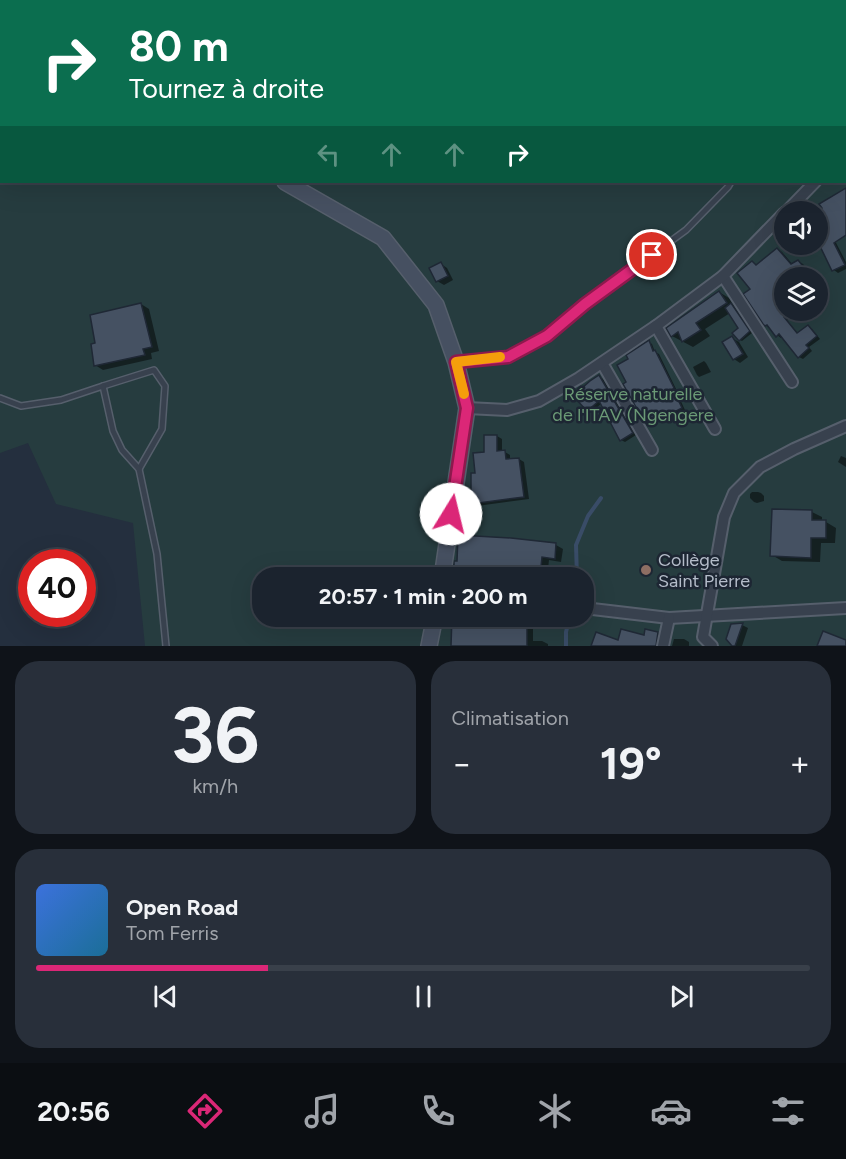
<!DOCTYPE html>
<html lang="fr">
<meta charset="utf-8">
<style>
body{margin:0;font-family:Figtree,sans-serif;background:#282f3a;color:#f1f3f6;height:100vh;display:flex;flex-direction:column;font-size:22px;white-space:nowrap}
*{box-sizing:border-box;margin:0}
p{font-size:20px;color:#a0a4aa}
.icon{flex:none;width:33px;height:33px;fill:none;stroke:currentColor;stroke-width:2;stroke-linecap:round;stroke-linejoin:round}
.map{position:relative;height:646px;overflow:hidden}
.drawer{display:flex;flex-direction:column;gap:15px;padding:15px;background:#0f1319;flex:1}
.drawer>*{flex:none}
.banner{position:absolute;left:0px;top:0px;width:846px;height:183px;box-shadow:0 6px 24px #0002,0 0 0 2px #39404a;background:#0b6e4f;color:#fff;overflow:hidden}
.fabs{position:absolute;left:774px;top:201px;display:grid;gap:12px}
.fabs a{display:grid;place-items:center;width:54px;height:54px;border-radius:50%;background:#1b232e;box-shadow:0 6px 24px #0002,0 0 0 2px #39404a;font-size:30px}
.speed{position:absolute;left:18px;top:549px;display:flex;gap:12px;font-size:30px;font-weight:700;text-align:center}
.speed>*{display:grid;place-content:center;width:78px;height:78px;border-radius:50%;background:#1b232e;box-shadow:0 6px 24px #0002,0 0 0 2px #39404a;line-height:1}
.speed .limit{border:9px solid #d22;background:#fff;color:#111}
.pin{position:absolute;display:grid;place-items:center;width:51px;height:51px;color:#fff;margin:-26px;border:3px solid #fff;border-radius:50%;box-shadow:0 2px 6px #0007}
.me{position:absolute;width:66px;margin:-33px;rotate:9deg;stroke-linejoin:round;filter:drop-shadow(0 0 4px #0008)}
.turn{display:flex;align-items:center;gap:21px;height:126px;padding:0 30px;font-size:27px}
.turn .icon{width:78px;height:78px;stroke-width:2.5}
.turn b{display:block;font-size:42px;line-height:51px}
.lanes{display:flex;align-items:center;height:57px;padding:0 30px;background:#0003;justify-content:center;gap:30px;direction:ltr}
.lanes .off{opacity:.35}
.big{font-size:45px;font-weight:700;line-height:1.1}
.drawer .card{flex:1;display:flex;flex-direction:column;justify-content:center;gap:9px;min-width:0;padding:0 21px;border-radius:24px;background:#282f3a}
.drawer .dial{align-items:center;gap:0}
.dial b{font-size:78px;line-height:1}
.song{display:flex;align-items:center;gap:18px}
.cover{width:72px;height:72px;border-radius:9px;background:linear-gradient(135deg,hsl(220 70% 55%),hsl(200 70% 35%))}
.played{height:6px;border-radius:3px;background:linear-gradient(90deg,#db2777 30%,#39404a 30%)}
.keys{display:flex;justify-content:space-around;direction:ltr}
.heat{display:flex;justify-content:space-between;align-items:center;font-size:33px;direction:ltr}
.drawer .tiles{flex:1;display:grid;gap:15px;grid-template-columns:1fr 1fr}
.card:last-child{grid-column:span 2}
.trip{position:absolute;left:252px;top:567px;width:342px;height:60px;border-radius:24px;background:#1b232e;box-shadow:0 6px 24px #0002,0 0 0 2px #39404a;font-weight:700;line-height:60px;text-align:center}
.dock{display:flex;height:96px;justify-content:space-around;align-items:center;background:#0b0e12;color:#a0a4aa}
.dock .icon{width:42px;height:42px}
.dock .active{color:#db2777}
.dock b{font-size:27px;color:#f1f3f6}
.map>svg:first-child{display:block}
</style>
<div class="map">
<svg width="846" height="646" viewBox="0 0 846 646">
<rect width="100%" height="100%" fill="#242f3e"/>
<!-- green -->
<path fill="#263c3f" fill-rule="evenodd" d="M 0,0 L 846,0 L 846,646 L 145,646 L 133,523 L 56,504 L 28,443 L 0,453 ZM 2,2 L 844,2 L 844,182 L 2,182 ZM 784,212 L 818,212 L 818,244 L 784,244 ZM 784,278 L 818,278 L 818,310 L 784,310 ZM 262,578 L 584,578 L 584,616 L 262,616 Z"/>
<!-- shadow -->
<g fill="#0007">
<polygon points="51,0 74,0 73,2 40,1"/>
<rect x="95" y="0" width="49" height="2"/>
<polygon points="180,0 196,0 197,2 181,2"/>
<rect x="218" y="0" width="20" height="2"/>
<rect x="294" y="0" width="19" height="2"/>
<polygon points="588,0 666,0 668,2 587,2"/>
<polygon points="818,212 821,214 846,262 846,269 838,273 834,270 818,241"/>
<polygon points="778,249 782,252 793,265 798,261 803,264 809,272 806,274 808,278 784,278 784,310 800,310 787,320 798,334 808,327 812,329 820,339 809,347 812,351 803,359 799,357 783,337 781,338 777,335 764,323 752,289 752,262 757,265"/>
<polygon points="441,264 447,268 453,280 444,285 437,281"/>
<polygon points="719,292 729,298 752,333 742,341 740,340 740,328 730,313 705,329 710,336 693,347 672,336"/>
<polygon points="141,304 149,309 159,351 151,353 152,359 103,370 95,365 97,344"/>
<polygon points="732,338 739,342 748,357 740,363 734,359"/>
<polygon points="649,342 652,344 655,352 659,354 677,391 676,391 685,410 664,421 661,420 650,425 646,422 625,385 628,383 630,360"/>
<polygon points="704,361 706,363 711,372 699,377 697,375 693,367"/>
<polygon points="599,377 603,379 636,435 625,442 621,440 602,403 592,412 588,410"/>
<polygon points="497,436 502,439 502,452 505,452 510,455 510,460 519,459 524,462 529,499 477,506 472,504 477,474 486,454"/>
<polygon points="841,456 846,458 846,467 838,462"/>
<polygon points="752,492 758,492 761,493 764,496 764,501 757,503 754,502 750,498 750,494"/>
<polygon points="812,512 822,517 822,522 826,522 836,528 835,543 821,543 820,562 782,561 772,555"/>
<polygon points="511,539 556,545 563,549 561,562 549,560 547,578 455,578"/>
<polygon points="454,616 499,616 502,618 527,618 533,622 533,641 542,641 548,644 548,646 452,646"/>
<polygon points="742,625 748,628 742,646 734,646"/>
<polygon points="646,630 658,633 664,637 662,646 593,646 645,637"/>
<polygon points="674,639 684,639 689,642 689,646 672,646"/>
</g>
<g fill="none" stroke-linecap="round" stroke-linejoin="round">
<!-- stream -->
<g stroke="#394c67" stroke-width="4">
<polyline points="577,578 576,545 588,516 601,498"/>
<polyline points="566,646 566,632 570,616"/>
</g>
</g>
<!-- building -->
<g fill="#455162" stroke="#1f2835" stroke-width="1.5">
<polygon points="846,188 846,235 834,243 845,265 832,271 818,242 818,211 822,208 819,204"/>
<polygon points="777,248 791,264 798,260 806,270 794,278 784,278 784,317 797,333 808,325 817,336 806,345 809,348 798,358 779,334 776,337 767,325 765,326 763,324 743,294 750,289 737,273 752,261 756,265"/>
<polygon points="441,262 448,276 436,282 429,268"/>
<polygon points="719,291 727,303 696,323 701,330 682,342 678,332 671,337 666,328"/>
<polygon points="141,303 152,347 143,349 145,355 94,366 91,344 95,343 90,315"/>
<polygon points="731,303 750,331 739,341 732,333 738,328 725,308"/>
<polygon points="732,336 743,354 733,360 722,342"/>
<polygon points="649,340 653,351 655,350 674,388 673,389 682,408 659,420 657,417 645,423 623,384 626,382 617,365 628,359 626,355"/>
<polygon points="599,375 633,433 620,441 599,401 587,411 573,396 590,381"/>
<polygon points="484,435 497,435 497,451 505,450 506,459 519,458 524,497 471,504 471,473 475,473 473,453 484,452"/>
<polygon points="772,509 812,510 812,520 826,520 826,538 811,538 811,558 770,556"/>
<polygon points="458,535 511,538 556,543 555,559 542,557 540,577 529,576 529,578 454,578 454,561 457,561"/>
<polygon points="452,616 527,617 527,646 451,646"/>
<polygon points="743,623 735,646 732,646 726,639 731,624"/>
<polygon points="621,629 644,635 645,629 658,632 656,646 591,646 596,632 618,640"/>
<polygon points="823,631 846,640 846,646 817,646"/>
</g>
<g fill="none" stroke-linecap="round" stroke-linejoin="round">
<defs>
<g id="lane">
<polyline points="0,71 2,71"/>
<polyline points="458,362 508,357 547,336 585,304 686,230 728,187 731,182"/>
<polyline points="103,386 154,370 165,386 162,429 139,469"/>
<polyline points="0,398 21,406 61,400 103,386 113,431 122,450 139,469 157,554 166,646"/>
</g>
<g id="street">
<polyline points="284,0 285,2"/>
<polyline points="346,2 352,0"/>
<polyline points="844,151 846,149"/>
<polyline points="786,212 815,182"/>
<polyline points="723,276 792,382"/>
<polyline points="656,326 715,429"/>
<polyline points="602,363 652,450"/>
<polyline points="467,408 507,410 539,401 579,378 656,326 723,276 784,213"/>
<polyline points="584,608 669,618 846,608"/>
<polyline points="663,646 669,618"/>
<polyline points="712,646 703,637 724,517 734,493 760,467 794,449 846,426"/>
</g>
<g id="secondary">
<polyline points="157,0 158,2"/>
<polyline points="285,182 383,238 436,305 456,362 467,408 442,578"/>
<polyline points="429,646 435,616"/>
</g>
</defs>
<!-- lane casing -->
<use href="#lane" stroke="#565f6c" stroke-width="8"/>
<!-- street casing -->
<use href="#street" stroke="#565f6c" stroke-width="14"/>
<!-- secondary casing -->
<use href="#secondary" stroke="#565f6c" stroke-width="18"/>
<!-- lane -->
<use href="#lane" stroke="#38414e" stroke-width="5"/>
<!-- street -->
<use href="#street" stroke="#38414e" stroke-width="10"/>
<!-- secondary -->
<use href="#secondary" stroke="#465061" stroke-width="15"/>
</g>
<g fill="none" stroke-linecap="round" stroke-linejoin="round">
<defs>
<polyline id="route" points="451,514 467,408 456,362 508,357 547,336 585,304 652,255"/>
</defs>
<!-- route casing -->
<use href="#route" stroke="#8e194d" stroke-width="15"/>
<!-- route -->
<use href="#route" stroke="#db2777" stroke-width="10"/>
<!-- slow -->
<polyline stroke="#f59e0b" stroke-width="10" points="464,394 456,362 500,357"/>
</g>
<!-- markers -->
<circle fill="#8d6e63" stroke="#1d2633" stroke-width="2" cx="646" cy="570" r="6"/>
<g text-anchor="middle" stroke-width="5" stroke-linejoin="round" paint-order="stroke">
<!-- park labels -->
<g font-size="18" fill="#6b9a76" stroke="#1d2633">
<text x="633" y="400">Réserve naturelle<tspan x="633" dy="21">de l'ITAV (Ngengere</tspan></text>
</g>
<!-- poi labels -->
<g font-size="18" fill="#b4bcc9" stroke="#1d2633" text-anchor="start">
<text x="658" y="566">Collège<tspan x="658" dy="21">Saint Pierre</tspan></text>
</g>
</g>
</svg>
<div class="fabs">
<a><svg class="icon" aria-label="sound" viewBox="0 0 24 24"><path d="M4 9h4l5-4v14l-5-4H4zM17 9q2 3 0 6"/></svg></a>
<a><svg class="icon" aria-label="layers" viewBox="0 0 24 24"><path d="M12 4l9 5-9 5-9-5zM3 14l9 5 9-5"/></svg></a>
</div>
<div class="speed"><div class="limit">40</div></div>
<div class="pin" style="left:652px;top:255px;background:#d93025"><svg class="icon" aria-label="arrive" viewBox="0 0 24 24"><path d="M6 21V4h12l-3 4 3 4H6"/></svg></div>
<svg class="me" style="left:451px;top:514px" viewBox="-20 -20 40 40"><circle r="19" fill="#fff"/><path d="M0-13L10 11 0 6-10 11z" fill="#db2777"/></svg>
<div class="trip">20:57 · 1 min · 200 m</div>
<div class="banner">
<div class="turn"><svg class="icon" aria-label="right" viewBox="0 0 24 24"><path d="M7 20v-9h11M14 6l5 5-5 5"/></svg><div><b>80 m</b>Tournez à droite</div></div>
<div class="lanes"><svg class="icon off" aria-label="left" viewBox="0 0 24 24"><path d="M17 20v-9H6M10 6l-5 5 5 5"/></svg><svg class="icon off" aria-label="ahead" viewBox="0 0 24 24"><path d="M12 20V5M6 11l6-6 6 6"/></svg><svg class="icon off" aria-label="ahead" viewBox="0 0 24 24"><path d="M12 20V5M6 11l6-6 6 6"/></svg><svg class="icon" aria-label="right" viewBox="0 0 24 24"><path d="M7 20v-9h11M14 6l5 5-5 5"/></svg></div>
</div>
</div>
<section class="drawer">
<div class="tiles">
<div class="card dial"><b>36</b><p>km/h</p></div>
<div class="card"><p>Climatisation</p>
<div class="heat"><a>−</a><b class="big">19°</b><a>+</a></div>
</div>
<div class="card">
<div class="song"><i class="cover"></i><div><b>Open Road</b><p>Tom Ferris</p></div></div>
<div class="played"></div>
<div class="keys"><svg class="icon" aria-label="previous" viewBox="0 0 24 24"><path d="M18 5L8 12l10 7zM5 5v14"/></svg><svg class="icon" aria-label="pause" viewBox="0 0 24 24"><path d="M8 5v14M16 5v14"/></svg><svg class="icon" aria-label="next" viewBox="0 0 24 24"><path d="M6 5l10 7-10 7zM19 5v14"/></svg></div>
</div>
</div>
</section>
<nav class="dock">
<b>20:56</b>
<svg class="icon active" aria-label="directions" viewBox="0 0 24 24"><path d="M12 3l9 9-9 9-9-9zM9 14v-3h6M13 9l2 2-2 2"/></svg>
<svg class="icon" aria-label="music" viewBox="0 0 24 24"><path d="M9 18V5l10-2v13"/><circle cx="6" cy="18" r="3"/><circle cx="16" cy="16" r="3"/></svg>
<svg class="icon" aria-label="phone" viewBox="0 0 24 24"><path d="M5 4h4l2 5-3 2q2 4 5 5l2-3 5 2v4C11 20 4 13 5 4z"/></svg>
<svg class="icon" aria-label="climate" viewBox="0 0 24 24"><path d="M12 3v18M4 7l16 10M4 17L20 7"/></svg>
<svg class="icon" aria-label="car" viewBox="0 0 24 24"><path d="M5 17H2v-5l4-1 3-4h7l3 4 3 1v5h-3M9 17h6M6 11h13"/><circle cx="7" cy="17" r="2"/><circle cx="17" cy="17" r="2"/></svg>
<svg class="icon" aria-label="filters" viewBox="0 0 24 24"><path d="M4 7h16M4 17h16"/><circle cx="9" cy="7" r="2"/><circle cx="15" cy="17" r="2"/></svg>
</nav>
